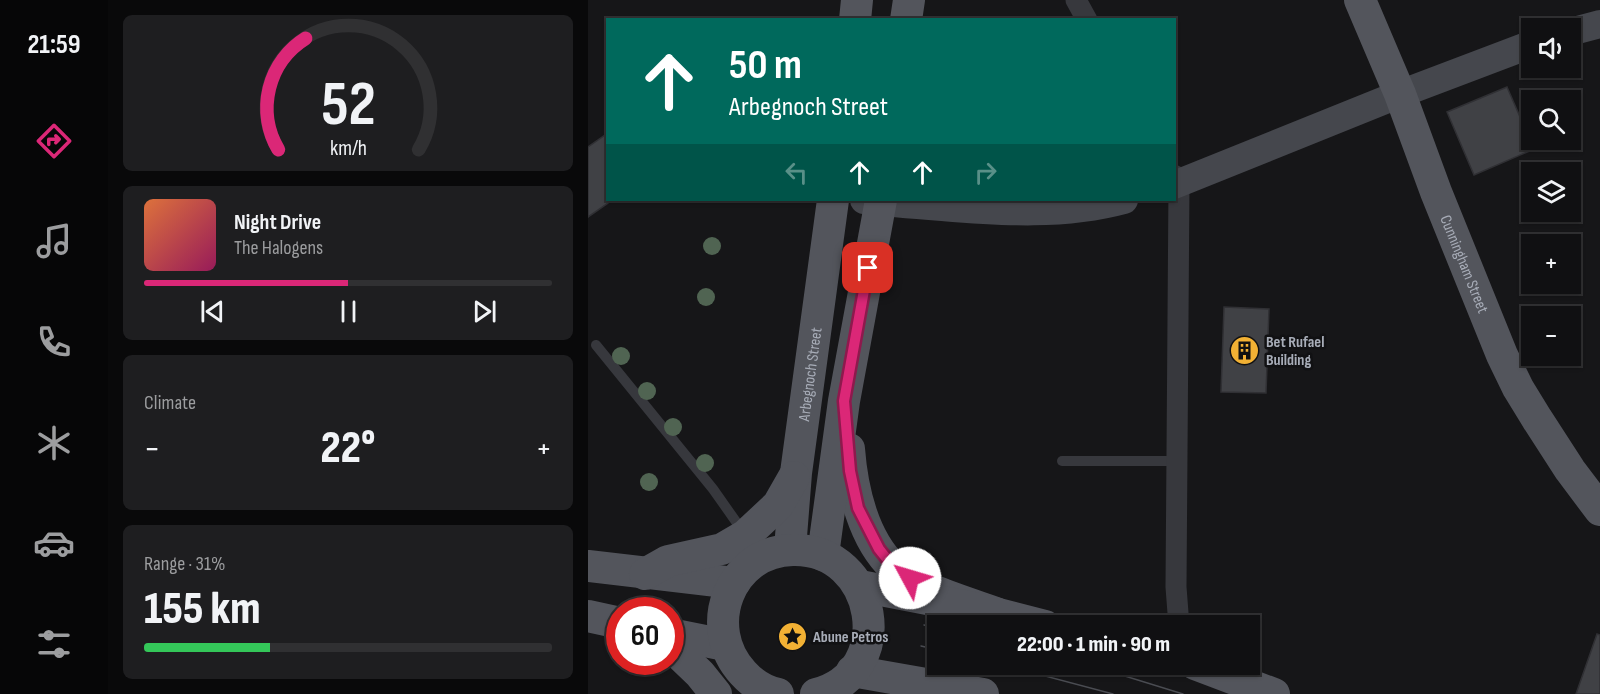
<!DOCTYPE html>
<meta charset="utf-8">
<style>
body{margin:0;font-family:"Sofia Sans Condensed",sans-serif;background:#1e1e20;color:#f1f3f6;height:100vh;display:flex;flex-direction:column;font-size:22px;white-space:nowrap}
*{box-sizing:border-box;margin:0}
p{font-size:20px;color:#9c9d9f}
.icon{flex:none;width:33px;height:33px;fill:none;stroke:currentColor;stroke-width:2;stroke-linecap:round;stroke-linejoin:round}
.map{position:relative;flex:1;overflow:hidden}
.details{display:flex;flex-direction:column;gap:15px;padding:15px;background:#09090a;width:480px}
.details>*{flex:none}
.banner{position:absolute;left:18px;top:18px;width:570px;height:183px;border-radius:0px;box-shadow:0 2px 4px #0004,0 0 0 2px #303032;background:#00695c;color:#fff;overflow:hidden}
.controls{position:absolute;left:933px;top:18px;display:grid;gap:12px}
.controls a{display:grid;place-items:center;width:60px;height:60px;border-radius:0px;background:#101012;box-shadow:0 2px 4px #0004,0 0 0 2px #303032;font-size:30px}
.speed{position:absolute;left:18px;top:597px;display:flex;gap:12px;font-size:30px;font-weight:700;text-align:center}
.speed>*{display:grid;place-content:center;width:78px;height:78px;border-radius:50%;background:#101012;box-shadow:0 2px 4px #0004,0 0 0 2px #303032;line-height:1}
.speed .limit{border:9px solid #d22;background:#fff;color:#111}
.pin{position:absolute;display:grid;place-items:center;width:51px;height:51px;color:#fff;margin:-26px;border-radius:12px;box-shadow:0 3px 9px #0006}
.me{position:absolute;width:66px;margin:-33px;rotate:309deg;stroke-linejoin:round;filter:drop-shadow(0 0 4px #0008)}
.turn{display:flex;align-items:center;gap:21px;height:126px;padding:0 24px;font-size:27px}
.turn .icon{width:78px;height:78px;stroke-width:2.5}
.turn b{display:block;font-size:42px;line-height:51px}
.lanes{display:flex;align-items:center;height:57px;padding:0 24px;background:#0003;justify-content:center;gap:30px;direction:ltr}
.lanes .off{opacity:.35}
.big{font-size:45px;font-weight:800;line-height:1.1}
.details .widget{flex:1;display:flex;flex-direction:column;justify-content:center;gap:9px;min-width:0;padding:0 21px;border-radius:9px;background:#1e1e20}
.details .dial{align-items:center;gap:0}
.dial svg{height:156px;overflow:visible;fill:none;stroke:#303032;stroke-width:7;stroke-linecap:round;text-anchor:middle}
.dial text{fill:#f1f3f6;stroke:none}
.song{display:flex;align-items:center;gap:18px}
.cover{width:72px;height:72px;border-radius:9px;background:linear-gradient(135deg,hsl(20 70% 55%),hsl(330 70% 35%))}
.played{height:6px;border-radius:3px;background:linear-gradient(90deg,#db2777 50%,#303032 50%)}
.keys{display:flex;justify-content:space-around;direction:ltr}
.heat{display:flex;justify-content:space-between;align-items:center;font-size:33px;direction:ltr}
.charge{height:9px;border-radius:4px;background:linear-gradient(90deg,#34c759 31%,#303032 0)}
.trip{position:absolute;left:339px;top:615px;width:333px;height:60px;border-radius:0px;background:#101012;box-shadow:0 2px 4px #0004,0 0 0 2px #303032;font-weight:800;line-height:60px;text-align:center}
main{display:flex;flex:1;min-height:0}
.menu{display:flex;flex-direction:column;width:108px;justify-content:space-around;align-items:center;background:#060607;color:#9c9d9f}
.menu .icon{width:42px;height:42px}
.menu .active{color:#db2777}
.menu b{font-size:27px;color:#f1f3f6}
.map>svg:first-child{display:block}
</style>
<main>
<nav class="menu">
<b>21:59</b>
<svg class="icon active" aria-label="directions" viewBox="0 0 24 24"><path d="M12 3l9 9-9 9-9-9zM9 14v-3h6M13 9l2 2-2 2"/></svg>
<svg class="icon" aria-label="music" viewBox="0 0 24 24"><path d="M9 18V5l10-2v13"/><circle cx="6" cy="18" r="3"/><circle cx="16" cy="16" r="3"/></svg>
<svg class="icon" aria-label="phone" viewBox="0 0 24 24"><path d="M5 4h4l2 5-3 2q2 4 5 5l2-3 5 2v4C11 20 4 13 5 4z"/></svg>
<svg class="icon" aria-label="climate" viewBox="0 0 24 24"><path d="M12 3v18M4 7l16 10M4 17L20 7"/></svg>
<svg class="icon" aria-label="car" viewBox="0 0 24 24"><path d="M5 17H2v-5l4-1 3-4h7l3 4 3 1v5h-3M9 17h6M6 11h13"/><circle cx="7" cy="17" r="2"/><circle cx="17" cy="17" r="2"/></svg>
<svg class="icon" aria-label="filters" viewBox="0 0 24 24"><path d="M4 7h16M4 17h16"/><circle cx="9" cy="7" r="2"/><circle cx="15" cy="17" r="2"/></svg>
</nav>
<section class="details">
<div class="widget dial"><svg viewBox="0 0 100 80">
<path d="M14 69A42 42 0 1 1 86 69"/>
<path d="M14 69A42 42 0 0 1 28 12" stroke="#db2777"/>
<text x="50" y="56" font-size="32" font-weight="700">52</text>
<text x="50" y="72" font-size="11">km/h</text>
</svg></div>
<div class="widget">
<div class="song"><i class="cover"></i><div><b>Night Drive</b><p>The Halogens</p></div></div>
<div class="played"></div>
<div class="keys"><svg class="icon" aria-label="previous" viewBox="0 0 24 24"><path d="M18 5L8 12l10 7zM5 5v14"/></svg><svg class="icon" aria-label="pause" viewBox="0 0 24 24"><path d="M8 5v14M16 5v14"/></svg><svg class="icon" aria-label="next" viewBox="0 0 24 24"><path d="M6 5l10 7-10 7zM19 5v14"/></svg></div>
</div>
<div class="widget"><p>Climate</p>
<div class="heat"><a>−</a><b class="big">22°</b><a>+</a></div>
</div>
<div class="widget"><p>Range · 31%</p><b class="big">155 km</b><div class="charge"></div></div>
</section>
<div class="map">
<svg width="1012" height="694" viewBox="0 0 1012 694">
<rect width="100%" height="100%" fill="#161618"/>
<!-- building -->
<g fill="#404145" stroke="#303034" stroke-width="1.5">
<polygon points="919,87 946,149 886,175 859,112"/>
<polygon points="20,133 20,203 0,217 0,147"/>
<polygon points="636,307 681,309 678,393 633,392"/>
<polygon points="1009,634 1012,635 1012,694 988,694"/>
</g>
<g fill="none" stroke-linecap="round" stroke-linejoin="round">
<!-- lane -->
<g stroke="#37383d" stroke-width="10">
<polyline points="8,345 125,489 156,533"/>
<polyline points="474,461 589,461"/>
</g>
<!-- street -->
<g stroke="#37383d" stroke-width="21">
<polyline points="488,0 499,20"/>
<polyline points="586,175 591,184 588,587 591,626"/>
</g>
<!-- secondary -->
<g stroke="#45474d" stroke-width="28">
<polyline points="982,32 1012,24"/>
<polyline points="586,185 812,94 944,44"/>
<path d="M 276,200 C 302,203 328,205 354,207 C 414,212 477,216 536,200"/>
</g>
<!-- primary -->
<g stroke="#53555c" stroke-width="32">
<path id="s1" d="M 772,0 L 812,94 L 848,192 L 914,355 L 930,388 L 949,419 L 982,470 L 1012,510"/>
<polyline points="267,20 269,0"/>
<polyline points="318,20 321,0"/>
<path d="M 261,449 C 264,489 275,539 306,568 C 326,587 380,603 408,613"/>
<path id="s2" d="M 202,549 L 208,473 L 245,200"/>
<polyline points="235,555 256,401 293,200"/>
<polyline points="0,566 146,583"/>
<polyline points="57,574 80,561 134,549 158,535 190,505 206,477"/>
<polyline points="272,586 391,609 457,626"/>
<polyline points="0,616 32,623"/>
<polyline points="82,634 137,645"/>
<polyline points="82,648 87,650 112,674 128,694"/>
<polyline points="607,664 686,694"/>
<polyline points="264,671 395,694"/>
<path d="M 190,694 C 176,691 164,683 155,673 C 113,628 141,551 205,550 C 290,548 311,673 228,694"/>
</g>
<!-- tram -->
<g stroke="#4a4c52" stroke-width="1.5">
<polyline points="336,625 350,628"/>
<polyline points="333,646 350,650"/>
<polyline points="412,664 525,694"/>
<polyline points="498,664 595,694"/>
</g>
</g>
<!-- trees -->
<g fill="#506452">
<circle cx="124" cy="246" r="9"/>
<circle cx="118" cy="297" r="9"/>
<circle cx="33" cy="356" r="9"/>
<circle cx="59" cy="391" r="9"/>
<circle cx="85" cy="427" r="9"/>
<circle cx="117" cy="463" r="9"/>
<circle cx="61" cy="482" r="9"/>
</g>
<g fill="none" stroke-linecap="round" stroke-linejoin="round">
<defs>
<polyline id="route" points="280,268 256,401 262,471 270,508 291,549 307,569 322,578"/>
</defs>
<!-- route casing -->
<use href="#route" stroke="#8e194d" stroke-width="15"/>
<!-- route -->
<use href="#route" stroke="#db2777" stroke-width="10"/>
</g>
<!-- icons -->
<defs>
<symbol id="building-disc" viewBox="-11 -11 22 22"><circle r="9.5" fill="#f2b134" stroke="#111113"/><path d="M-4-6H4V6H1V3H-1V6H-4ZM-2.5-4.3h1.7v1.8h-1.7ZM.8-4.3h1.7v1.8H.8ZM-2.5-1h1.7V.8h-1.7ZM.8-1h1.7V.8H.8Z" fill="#111"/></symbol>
<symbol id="sight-disc" viewBox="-11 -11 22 22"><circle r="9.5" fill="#f2b134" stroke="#111113"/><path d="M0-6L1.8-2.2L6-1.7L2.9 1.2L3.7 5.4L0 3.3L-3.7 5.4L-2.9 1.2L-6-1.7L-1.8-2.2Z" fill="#111"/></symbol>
</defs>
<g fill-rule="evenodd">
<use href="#building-disc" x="640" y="334" width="33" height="33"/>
<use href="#sight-disc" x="188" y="620" width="33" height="33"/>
</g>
<g text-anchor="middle" stroke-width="5" stroke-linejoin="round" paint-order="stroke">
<!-- street labels -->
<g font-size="16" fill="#a8adb8" stroke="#111113">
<text dy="6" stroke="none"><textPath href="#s1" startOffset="284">Cunningham Street</textPath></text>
<text dy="6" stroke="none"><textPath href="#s2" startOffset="176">Arbegnoch Street</textPath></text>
</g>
<!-- poi labels -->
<g font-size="16" font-weight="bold" fill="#a8adb8" stroke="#111113" text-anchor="start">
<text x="678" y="347">Bet Rufael<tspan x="678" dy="18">Building</tspan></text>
<text x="225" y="642">Abune Petros</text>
</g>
</g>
</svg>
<div class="controls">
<a><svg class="icon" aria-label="sound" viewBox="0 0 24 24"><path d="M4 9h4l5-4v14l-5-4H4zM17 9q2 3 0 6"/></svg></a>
<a><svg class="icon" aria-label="search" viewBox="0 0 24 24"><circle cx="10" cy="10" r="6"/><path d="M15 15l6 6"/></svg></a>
<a><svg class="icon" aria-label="layers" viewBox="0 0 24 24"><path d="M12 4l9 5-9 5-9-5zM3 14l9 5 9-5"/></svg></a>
<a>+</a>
<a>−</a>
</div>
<div class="speed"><div class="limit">60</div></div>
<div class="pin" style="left:280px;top:268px;background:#d93025"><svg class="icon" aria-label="arrive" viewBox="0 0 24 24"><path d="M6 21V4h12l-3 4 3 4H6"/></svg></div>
<svg class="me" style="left:322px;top:578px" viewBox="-20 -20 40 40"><circle r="19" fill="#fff"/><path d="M0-13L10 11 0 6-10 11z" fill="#db2777"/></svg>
<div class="trip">22:00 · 1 min · 90 m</div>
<div class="banner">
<div class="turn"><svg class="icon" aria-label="ahead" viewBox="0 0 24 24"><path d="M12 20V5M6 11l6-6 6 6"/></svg><div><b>50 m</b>Arbegnoch Street</div></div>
<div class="lanes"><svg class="icon off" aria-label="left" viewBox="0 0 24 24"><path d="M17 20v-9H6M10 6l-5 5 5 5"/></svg><svg class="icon" aria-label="ahead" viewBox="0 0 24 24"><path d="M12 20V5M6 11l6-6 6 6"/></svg><svg class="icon" aria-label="ahead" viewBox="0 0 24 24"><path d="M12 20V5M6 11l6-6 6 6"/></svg><svg class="icon off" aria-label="right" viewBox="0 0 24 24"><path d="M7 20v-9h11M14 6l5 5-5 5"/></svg></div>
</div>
</div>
</main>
